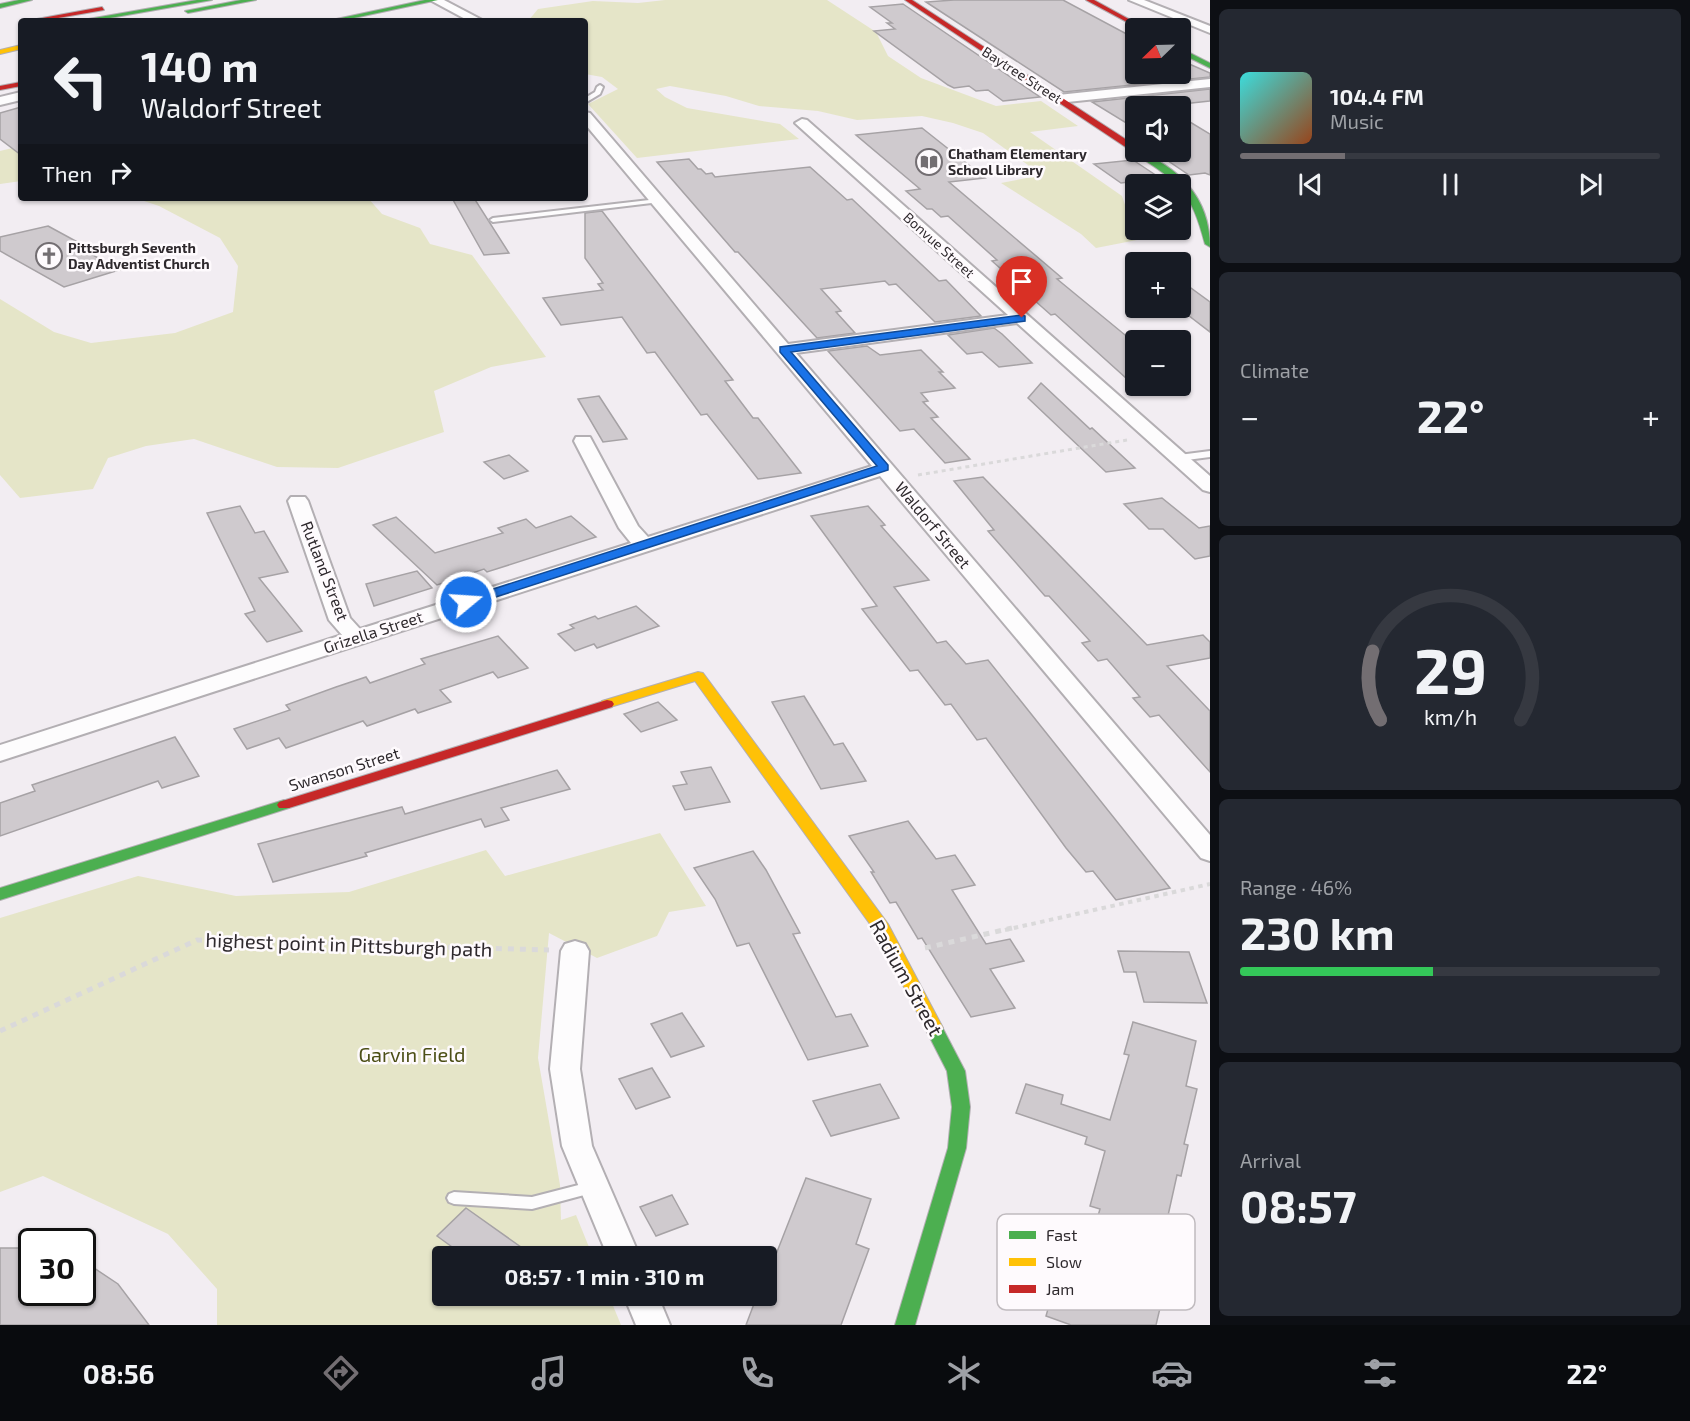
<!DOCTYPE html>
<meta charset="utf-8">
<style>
body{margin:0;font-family:"Exo 2",sans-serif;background:#242831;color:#f1f3f6;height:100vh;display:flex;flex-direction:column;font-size:22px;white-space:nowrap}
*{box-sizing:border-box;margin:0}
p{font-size:20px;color:#9ea1a6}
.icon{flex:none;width:33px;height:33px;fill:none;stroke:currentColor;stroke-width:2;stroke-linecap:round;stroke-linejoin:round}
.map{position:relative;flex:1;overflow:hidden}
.side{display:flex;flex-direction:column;gap:9px;padding:9px;background:#0d0f14;width:480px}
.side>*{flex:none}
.hud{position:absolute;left:18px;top:18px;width:570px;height:183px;border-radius:6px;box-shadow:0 2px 4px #0004;background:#171b24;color:#f1f3f6;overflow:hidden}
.needle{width:39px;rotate:247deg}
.buttons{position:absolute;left:1125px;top:18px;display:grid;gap:12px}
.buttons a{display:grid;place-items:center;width:66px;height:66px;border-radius:6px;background:#171b24;box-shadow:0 2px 4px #0004;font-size:30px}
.speed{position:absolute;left:18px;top:1228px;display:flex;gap:12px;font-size:30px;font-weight:700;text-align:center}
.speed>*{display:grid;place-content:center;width:78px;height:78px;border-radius:50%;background:#171b24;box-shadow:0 2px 4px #0004;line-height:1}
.speed .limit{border:3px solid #111;border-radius:9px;background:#fff;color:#111}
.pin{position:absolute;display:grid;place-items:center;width:51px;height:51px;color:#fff;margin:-62px -26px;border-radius:50% 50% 50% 0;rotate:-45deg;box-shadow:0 0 6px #0007}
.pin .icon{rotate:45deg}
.me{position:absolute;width:66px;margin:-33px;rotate:72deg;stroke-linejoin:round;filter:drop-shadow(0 0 4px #0008)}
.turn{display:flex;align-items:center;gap:21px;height:126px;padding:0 24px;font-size:27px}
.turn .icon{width:78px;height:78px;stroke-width:2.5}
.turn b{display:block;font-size:42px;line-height:51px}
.then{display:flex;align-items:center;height:57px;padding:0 24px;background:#0003;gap:12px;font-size:22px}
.big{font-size:45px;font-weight:700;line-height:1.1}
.side .widget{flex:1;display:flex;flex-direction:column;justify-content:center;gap:9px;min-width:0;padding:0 21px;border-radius:9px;background:#242831}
.side .dial{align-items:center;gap:0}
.dial svg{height:156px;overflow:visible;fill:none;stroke:#363941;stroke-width:7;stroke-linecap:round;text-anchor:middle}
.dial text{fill:#f1f3f6;stroke:none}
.song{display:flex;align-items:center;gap:18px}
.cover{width:72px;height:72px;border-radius:9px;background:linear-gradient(135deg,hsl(180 70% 55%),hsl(20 70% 35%))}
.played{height:6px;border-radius:3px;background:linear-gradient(90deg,#736e72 25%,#363941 25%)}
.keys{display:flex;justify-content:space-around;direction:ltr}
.heat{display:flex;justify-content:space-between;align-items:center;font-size:33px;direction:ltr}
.charge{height:9px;border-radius:4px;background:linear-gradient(90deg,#34c759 46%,#363941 0)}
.trip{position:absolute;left:432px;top:1246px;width:345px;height:60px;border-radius:6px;background:#171b24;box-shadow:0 2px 4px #0004;font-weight:700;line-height:60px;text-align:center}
.tabs{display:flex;height:96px;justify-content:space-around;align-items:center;background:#090b0e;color:#9ea1a6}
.tabs .icon{width:42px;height:42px}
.tabs .current{color:#736e72}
.tabs b{font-size:27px;color:#f1f3f6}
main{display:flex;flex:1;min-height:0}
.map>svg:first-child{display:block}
</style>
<main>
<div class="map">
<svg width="1210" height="1325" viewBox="0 0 1210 1325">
<rect width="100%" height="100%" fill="#f2edf2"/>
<!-- green -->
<g fill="#e5e5c8">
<polygon points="665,0 827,0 876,32 888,56 921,78 996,106 1041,101 1078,126 1030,132 1122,196 1137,240 1096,248 1081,234 1001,183 1042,175 983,133 953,123 922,116 857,120 818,111 759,106 726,96 670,86 656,89 665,97 687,108 780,124 799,139 637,158 588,104 618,89 602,77 585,74 585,21 528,21 538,9 593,1 638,3"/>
<polygon points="21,146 21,181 0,184 0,151"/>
<polygon points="135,198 368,198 382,214 420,228 430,244 472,255 546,357 491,367 434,391 444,432 338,468 277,467 194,439 146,446 108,458 93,489 20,498 0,475 0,299 54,332 91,343 175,333 233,312 238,266 220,238 159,206"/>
<polygon points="660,833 706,906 669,912 657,936 597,958 549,933 538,1058 560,1185 561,1220 576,1215 593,1257 442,1257 442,1296 609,1296 621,1325 217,1325 217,1289 168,1234 43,1176 0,1192 0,918 138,876 236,896 349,892 486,850 505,876"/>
</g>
<!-- building -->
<g fill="#cfcace" stroke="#a6a2a5" stroke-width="1.5">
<polygon points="954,0 1063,0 1136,39 1136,74 1180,74 1180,60 1210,73 1210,77 1064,92 926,2"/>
<polygon points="903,4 1040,97 1003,101 988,90 976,91 969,86 954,88 948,85 874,31 895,29 887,23 892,23 870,7"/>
<polygon points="1210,89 1210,101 1164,106 1136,106 1136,129 1092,102"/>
<polygon points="21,107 21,155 0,139 0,113"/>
<polygon points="1180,116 1210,134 1210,175 1205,173 1189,175 1161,156 1176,155 1172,152 1180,152"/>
<polygon points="922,128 985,178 949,182 1062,278 1057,279 1136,344 1136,387 1055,314 1051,315 1024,291 1026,291 992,261 997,260 948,216 941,217 932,209 927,209 906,191 920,189 856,135"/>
<polygon points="689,159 698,169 701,169 706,174 712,173 715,177 810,167 847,200 852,199 939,281 946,280 981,316 935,322 896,284 889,285 885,281 821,289 841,311 836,312 855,333 817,338 738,252 735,252 657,162"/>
<polygon points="1133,160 1160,178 1121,183 1094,164"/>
<polygon points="452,198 474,198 509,253 484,255"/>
<polygon points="602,211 733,380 725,381 753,418 758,418 801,473 758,479 707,414 701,415 655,352 647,353 622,317 561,325 543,298 603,290 598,284 603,283 585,258 585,213"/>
<polygon points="48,226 83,245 79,247 119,270 64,287 0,251 0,237"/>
<polygon points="1180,280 1210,302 1210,332 1180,309"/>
<polygon points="994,328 1002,334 1032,363 999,367 982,352 967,354 948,335"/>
<polygon points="867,346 880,355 921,350 943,372 939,372 955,388 921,393 928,401 923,402 938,417 931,418 970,459 945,463 914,429 900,431 828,351"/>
<polygon points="1041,383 1090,429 1092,428 1135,468 1106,472 1028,398"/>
<polygon points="599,396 627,439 603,442 578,399"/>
<polygon points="509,455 528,471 504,479 484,462"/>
<polygon points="983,477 1147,645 1203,635 1210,642 1210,658 1167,666 1210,711 1210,772 1159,715 1150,717 1133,698 1140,697 1107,659 1098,661 1082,643 1090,641 1049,596 1045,596 988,531 994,530 954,481"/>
<polygon points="1162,498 1199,528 1210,526 1210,556 1195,559 1163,529 1149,529 1124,504"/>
<polygon points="240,506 255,533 264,531 288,572 259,578 302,631 267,642 245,614 255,611 207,513"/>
<polygon points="868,506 885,525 881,526 929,580 894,587 937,643 946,641 966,664 988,660 1170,888 1116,900 1093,871 1086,872 1066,848 986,738 977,740 951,704 945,705 918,670 910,671 862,609 877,606 811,516"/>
<polygon points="571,516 596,537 487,572 484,569 437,585 373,525 396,517 435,553 503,533 498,528 526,519 536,528"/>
<polygon points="417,571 432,588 374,606 366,584"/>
<polygon points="636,606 659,626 597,648 594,644 575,651 558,634 574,628 570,625 595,616 598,619"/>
<polygon points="498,636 528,668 498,678 493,672 440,690 451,702 418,713 415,709 367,726 363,721 286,748 279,738 247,749 234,729 290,710 286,705 336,687 366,677 370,683 425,664 421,659"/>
<polygon points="804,696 834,745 843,743 866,781 821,789 772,702"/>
<polygon points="658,702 677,720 641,732 624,714"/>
<polygon points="175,737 199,776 162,788 158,781 0,836 0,803 35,791 32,785"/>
<polygon points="711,767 730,802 685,810 673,786 687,784 681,772"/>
<polygon points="557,770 570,789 501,808 509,820 485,827 481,819 365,853 367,856 273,882 258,844 402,807 405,814"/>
<polygon points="908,821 936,859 955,855 975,885 952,890 986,944 1010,939 1024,961 990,969 1015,1008 971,1017 922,938 918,939 896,902 890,903 871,872 874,872 849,836"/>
<polygon points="753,851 766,870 800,933 793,934 836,1017 851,1014 868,1046 808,1060 749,943 737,946 715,899 694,868"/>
<polygon points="1118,951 1189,952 1207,1003 1144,1002 1136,972 1124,972"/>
<polygon points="682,1013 704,1046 671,1057 651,1024"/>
<polygon points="1133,1022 1196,1041 1186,1086 1197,1089 1184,1144 1188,1145 1181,1176 1177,1175 1161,1247 1170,1251 1158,1303 1161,1304 1156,1325 1071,1325 1046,1316 1060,1267 1081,1275 1100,1209 1090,1206 1105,1151 1085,1144 1087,1137 1016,1113 1026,1084 1063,1095 1061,1104 1110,1120 1129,1055 1124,1054"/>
<polygon points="652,1068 670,1097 636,1109 619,1079"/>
<polygon points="880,1084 899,1118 831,1136 813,1101"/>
<polygon points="806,1178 871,1199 856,1244 869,1249 841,1325 746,1325 757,1296 766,1296 766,1273 771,1261 773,1262"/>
<polygon points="672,1195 688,1224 656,1236 640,1207"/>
<polygon points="466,1208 535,1257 466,1257 437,1236"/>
<polygon points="0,1248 32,1248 32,1293 82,1293 82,1260 118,1284 149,1325 0,1325"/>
</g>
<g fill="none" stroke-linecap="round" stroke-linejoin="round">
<defs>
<g id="lane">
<polygon points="600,85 603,87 600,94 585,103 585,98 595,92 597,87"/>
<polygon points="658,199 660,200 660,202 493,222 490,220 493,218"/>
<polygon points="1210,451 1210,457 1179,461 1175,458 1179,455"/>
<polygon points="594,1181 599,1183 601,1187 599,1191 532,1209 454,1204 449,1202 447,1198 449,1194 454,1192 532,1197"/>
</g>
<g id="street">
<polygon points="430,0 444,0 484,21 469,21"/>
<polygon points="1129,0 1144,0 1210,26 1210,33"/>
<polygon points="1210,79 1210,87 1058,103 1052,99 1058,95"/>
<polygon points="21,92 21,100 0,105 0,97"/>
<polygon points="585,112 590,113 788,344 1008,315 795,123 802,119 807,120 1210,476 1210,492 1203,490 1017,323 796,353 1210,835 1210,861 1201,858 880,476 0,761 0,745 342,635 329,620 288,501 291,497 305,497 308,501 350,618 360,629 631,543 619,528 574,441 576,437 590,437 638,526 648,537 872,466 585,124"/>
<polygon points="575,941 585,944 589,951 580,1069 592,1146 640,1257 608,1257 562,1146 550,1069 561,951 565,944"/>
<polygon points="624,1296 658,1296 670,1325 636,1325"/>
</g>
<g id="fast">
<polygon points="19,0 32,0 0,8 0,4"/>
<polygon points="197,0 212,0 93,21 77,21"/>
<polygon points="241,0 256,0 188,13 185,11"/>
<polygon points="425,0 438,0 340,21 327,21"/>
<polygon points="1180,48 1210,63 1210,68 1180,53"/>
<path d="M 1135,150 C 1178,166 1210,197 1210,247 L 1205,244 C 1191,191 1180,183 1135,154 Z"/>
<polygon points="284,800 289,802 291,805 289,808 0,900 0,888"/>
<polygon points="934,1021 940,1023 965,1071 970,1107 966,1148 915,1325 895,1325 948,1148 952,1107 947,1071 925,1028 928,1023"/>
</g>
<g id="slow">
<polygon points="21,45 21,49 0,54 0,50"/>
<polygon points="698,672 703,673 888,924 943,1028 940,1033 934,1035 928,1033 875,931 695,681 607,708 600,704 602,701"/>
</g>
<g id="jam">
<polygon points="905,0 912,0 1136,146 1136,152 1139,152 1133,152"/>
<polygon points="1086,0 1094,0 1145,28 1138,28"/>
<polygon points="102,7 104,10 41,21 26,21"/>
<polygon points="21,82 21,86 0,90 0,86"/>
<polygon points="607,700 612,701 614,704 612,707 289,808 279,808 277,805 279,802"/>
</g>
</defs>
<!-- lane casing -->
<use href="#lane" stroke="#b3afb3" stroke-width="4"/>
<!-- street casing -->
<use href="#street" stroke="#b3afb3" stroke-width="4"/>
<!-- fast casing -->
<use href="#fast" stroke="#b3afb3" stroke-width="2"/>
<!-- slow casing -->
<use href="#slow" stroke="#b3afb3" stroke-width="2"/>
<!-- jam casing -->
<use href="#jam" stroke="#b3afb3" stroke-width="2"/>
<!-- path-far2 -->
<polyline stroke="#dad9da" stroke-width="3" stroke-dasharray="4 4" stroke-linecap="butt" points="918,475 1127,440"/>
<!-- path-far1 -->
<polyline stroke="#dad9da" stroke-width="4" stroke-dasharray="4.5 4.5" stroke-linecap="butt" points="1005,930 1210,884"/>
<!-- path -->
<g stroke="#dad9da" stroke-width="5" stroke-dasharray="6 6" stroke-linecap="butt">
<polyline points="925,948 1012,928"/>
<polyline points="0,1031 197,940 549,950"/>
</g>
<!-- lane -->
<use href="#lane" fill="#fdfcfd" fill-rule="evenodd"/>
<!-- street -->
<use href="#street" fill="#fdfcfd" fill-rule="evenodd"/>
<!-- fast -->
<use href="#fast" fill="#4caf50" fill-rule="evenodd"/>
<!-- slow -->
<use href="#slow" fill="#ffc107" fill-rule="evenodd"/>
<!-- jam -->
<use href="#jam" fill="#c62828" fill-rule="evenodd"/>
</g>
<!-- route -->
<polygon fill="#1a73e8" stroke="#114b97" stroke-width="1.5" points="1022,315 1025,316 1025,321 791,352 888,465 888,470 471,605 462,605 460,602 462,599 877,466 780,352 780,347"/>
<!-- icons -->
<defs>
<symbol id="library-ring" viewBox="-11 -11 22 22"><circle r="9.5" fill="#fefafd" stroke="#736e72" stroke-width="1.5"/><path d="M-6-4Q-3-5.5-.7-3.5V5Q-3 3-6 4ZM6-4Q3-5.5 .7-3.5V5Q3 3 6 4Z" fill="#736e72"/></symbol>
<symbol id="church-ring" viewBox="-11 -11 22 22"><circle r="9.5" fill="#fefafd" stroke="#736e72" stroke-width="1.5"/><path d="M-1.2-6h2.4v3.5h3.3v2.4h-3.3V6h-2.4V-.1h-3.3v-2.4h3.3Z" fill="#736e72"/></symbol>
</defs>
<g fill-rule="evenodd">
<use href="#library-ring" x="914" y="147" width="30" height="30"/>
<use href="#church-ring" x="34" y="241" width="30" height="30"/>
</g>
<g text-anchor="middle" stroke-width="5" stroke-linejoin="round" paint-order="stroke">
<!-- far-street labels -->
<g font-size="14" fill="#2e292d" stroke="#fefafd">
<text transform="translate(1022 75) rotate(33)" y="5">Baytree Street</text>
<text transform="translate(939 245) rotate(42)" y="5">Bonvue Street</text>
</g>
<!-- far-poi labels -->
<g font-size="14" font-weight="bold" fill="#2e292d" stroke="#fefafd" text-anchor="start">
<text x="948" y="159">Chatham Elementary<tspan x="948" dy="16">School Library</tspan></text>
<text x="68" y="253">Pittsburgh Seventh<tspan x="68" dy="16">Day Adventist Church</tspan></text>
</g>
<!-- street labels -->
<g font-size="16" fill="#2e292d" stroke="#fefafd">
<text transform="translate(933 525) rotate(50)" y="6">Waldorf Street</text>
<text transform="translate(325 571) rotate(69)" y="6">Rutland Street</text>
<text transform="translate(373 632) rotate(-18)" y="6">Grizella Street</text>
<text transform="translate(344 769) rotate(-17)" y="6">Swanson Street</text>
</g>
<!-- near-street labels -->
<g font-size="20" fill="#2e292d" stroke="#fefafd">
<text transform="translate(349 945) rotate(2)" y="7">highest point in Pittsburgh path</text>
<text transform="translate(906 978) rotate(61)" y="7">Radium Street</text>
</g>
<!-- near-park labels -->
<g font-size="20" fill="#4c4f16" stroke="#fefafd">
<text x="412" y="1062">Garvin Field</text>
</g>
</g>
<!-- legend -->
<rect x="997" y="1214" width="198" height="96" rx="9" fill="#fefafd" stroke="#c0bbbf" stroke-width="1.5"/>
<rect x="1009" y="1231" width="27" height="8" fill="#4caf50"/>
<rect x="1009" y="1258" width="27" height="8" fill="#ffc107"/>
<rect x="1009" y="1285" width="27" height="8" fill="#c62828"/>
<g font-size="16" fill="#2e292d">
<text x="1046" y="1241">Fast</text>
<text x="1046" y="1268">Slow</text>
<text x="1046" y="1295">Jam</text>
</g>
</svg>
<div class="buttons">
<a><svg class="needle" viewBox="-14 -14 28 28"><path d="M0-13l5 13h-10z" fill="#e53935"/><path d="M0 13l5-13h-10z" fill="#9ea1a6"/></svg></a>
<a><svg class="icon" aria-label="sound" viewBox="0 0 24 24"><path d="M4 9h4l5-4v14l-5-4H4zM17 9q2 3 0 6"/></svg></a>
<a><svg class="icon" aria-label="layers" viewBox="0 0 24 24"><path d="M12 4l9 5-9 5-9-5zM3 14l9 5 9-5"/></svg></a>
<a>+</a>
<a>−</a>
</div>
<div class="speed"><div class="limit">30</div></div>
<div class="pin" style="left:1022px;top:318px;background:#d93025"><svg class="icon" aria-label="arrive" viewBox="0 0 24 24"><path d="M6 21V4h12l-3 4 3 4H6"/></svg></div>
<svg class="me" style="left:466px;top:602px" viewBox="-20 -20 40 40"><circle r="17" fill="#1a73e8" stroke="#fff" stroke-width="3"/><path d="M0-11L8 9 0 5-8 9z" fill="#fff"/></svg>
<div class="trip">08:57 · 1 min · 310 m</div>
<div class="hud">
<div class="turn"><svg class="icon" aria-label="left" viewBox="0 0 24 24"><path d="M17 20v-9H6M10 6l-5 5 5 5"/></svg><div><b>140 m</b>Waldorf Street</div></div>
<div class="then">Then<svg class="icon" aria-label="right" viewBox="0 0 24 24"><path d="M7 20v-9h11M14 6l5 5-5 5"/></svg></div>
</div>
</div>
<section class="side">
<div class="widget">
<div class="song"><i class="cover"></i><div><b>104.4 FM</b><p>Music</p></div></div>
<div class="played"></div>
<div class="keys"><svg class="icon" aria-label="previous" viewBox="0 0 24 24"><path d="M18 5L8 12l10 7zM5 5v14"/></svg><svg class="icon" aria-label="pause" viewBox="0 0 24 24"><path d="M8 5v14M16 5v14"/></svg><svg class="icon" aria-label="next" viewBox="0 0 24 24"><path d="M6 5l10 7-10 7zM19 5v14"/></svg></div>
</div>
<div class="widget"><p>Climate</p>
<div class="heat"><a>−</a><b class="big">22°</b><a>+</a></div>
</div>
<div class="widget dial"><svg viewBox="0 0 100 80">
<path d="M14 69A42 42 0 1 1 86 69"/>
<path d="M14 69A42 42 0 0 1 10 34" stroke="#736e72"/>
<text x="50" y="56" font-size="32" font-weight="700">29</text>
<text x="50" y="72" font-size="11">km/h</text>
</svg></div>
<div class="widget"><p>Range · 46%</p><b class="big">230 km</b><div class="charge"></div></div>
<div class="widget"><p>Arrival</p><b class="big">08:57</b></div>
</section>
</main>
<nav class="tabs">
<b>08:56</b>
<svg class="icon current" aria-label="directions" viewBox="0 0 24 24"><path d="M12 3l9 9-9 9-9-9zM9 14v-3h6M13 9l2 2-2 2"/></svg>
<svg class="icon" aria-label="music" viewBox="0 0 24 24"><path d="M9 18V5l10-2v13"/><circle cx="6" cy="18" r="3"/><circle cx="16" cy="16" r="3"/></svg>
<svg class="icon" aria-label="phone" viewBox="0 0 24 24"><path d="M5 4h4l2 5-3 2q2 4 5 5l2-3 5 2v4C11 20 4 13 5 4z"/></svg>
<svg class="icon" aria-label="climate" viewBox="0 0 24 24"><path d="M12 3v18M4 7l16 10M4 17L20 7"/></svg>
<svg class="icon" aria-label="car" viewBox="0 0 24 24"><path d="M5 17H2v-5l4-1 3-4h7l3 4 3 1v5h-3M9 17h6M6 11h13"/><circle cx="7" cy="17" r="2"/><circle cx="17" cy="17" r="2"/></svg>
<svg class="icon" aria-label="filters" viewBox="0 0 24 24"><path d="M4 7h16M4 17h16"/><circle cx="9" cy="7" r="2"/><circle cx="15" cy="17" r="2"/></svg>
<b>22°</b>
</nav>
